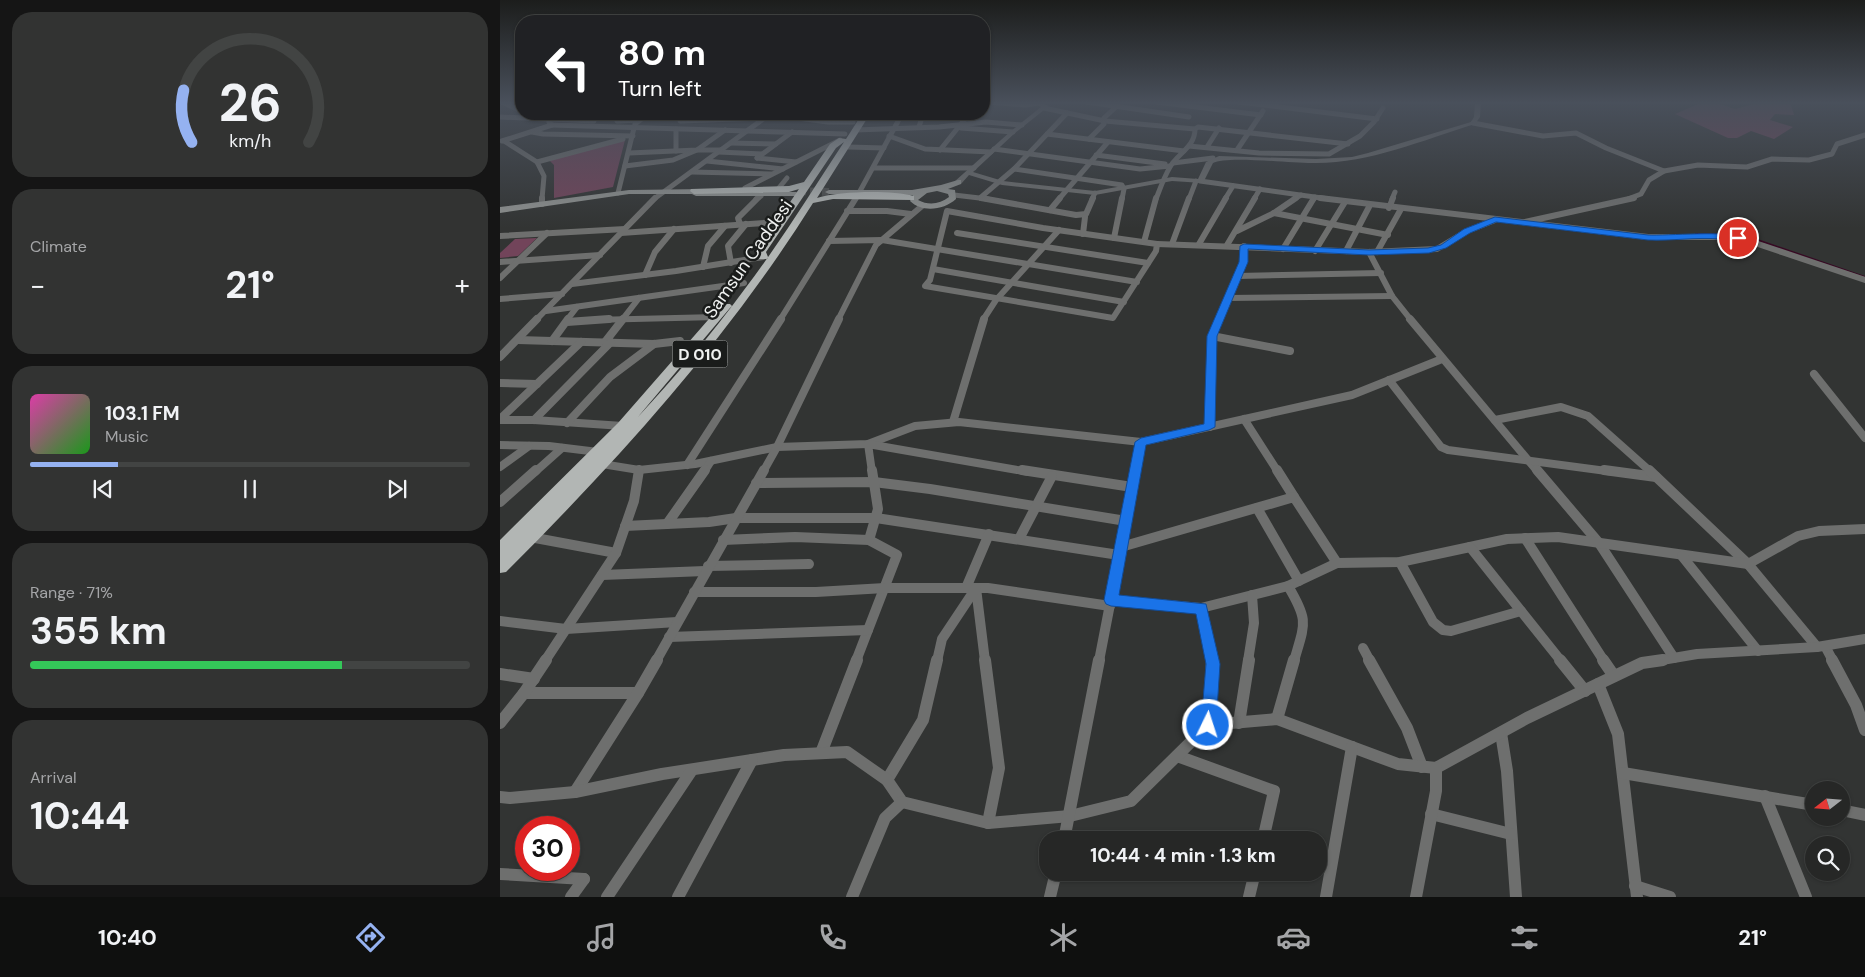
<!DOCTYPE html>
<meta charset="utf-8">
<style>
body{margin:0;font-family:"DM Sans",sans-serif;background:#323332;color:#f1f3f6;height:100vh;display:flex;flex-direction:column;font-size:19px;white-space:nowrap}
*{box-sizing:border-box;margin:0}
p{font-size:16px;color:#a4a5a7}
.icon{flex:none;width:28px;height:28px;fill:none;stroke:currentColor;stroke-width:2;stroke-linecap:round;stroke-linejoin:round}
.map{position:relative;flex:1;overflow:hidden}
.sheet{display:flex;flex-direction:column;gap:12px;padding:12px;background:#151515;width:500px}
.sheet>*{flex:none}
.guide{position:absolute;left:15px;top:15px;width:475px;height:105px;border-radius:20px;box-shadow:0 1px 4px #0004,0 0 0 1px #424443;background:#202124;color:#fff;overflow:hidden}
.needle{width:32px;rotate:253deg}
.fabs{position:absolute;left:1305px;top:781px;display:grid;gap:10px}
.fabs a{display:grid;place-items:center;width:45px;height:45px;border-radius:50%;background:#262726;box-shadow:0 1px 4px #0004,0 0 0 1px #424443;font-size:25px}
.speed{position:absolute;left:15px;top:816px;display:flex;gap:10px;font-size:25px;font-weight:700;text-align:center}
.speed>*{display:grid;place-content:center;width:65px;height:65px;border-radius:50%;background:#262726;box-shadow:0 1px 4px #0004,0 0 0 1px #424443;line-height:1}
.speed .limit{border:8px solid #d22;background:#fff;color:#111}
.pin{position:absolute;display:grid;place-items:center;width:42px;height:42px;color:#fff;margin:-21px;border:2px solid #fff;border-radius:50%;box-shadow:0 1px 5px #0007}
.me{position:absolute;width:55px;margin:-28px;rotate:4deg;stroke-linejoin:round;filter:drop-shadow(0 0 4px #0008)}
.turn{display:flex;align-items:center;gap:18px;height:105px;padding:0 20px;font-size:22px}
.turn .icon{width:65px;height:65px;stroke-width:2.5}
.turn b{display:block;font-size:35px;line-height:42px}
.big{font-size:38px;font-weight:700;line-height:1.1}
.sheet .widget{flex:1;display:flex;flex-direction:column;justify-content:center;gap:8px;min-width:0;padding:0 18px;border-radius:20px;background:#323332}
.sheet .dial{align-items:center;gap:0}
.dial svg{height:130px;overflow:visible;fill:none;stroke:#424443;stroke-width:7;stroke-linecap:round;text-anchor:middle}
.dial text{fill:#f1f3f6;stroke:none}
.song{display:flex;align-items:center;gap:15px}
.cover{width:60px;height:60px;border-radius:8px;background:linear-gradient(135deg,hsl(320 70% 55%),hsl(120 70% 35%))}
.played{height:5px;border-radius:2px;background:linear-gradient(90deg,#95b2f1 20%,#424443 20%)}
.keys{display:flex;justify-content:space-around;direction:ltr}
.heat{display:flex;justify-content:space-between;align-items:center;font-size:28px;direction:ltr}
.charge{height:8px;border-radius:4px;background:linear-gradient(90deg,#34c759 71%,#424443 0)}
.trip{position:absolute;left:539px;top:831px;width:288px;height:50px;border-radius:20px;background:#262726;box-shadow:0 1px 4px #0004,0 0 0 1px #424443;font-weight:700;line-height:50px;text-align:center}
.tab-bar{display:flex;height:80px;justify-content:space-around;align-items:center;background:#0f100f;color:#a4a5a7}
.tab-bar .icon{width:35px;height:35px}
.tab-bar .on{color:#95b2f1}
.tab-bar b{font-size:22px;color:#f1f3f6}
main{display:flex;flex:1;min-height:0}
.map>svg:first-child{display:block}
</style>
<main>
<section class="sheet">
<div class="widget dial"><svg viewBox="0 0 100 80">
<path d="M14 69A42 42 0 1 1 86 69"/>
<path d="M14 69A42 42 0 0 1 9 37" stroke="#95b2f1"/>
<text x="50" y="56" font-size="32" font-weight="700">26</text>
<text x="50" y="72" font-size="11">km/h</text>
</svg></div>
<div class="widget"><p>Climate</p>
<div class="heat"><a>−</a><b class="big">21°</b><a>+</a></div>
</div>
<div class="widget">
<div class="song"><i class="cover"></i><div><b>103.1 FM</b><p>Music</p></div></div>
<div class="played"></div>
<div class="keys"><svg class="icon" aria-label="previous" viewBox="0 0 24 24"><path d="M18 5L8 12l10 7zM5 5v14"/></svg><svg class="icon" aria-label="pause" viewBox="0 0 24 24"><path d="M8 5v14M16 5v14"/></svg><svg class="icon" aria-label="next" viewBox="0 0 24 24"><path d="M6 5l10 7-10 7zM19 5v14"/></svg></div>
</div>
<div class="widget"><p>Range · 71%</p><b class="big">355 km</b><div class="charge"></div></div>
<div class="widget"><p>Arrival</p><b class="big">10:44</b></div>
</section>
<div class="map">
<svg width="1365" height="897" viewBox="0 0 1365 897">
<rect width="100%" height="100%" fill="#323433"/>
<!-- green -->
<g fill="#72445a">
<polygon points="1203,102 1214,102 1235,109 1261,102 1290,102 1294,115 1275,114 1270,120 1293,127 1274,139 1251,131 1237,138 1228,138 1175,114"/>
<polygon points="125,140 113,187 54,198 54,165 49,160"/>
<polygon points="37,238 18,256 0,258 0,253 15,239"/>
</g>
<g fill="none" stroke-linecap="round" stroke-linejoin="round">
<!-- stream -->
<polyline stroke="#370923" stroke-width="2" points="1196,234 1243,235 1365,277"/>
<!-- secondary-tunnel -->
<polyline stroke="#4e504f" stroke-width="8" stroke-dasharray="8 4" stroke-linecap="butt" points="298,191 329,192"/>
<!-- minor-far4 -->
<g stroke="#6e6f6e" stroke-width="5">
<polyline points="2,102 21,111"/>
<polyline points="488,102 526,105 545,102"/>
<polyline points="587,102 689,117"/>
<polyline points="656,102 761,115"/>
<polyline points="739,102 877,119"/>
<polyline points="544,108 605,121 695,129"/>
<polyline points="88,114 98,115"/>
<polyline points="331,114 349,118"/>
<polyline points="0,117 94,121"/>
<polyline points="117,121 139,120"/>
<polyline points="180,121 290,117 328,122 353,122"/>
<polyline points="973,123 1043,136 1076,133 1106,148 1164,171"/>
<polyline points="52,125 345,134"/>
<polyline points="419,127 423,114"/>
<polyline points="461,128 513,132"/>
<polyline points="176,129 176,151"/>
<polyline points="355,130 439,127 486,122 522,125"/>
<polyline points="32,132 43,134 133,136"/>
<polyline points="547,134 684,151"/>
<polyline points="389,136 425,149 491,152"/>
<polyline points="589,139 604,124 604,118 617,106"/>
<polyline points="2,141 52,125 49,122"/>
<polyline points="4,141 37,162 44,176 42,199"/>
<polyline points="231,143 276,144"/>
<polyline points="689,146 759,153 829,154 860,136 874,122 883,108"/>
<polyline points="349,147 384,148"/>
<polyline points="707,147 719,128"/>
<polyline points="494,149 640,169 670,166"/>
<polyline points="440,150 469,114"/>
<polyline points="737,150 763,111"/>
<polyline points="219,152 262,154"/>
<polyline points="129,153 197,150 225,130"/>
<polyline points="596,155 665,164"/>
<polyline points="257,158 292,132"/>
<polyline points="257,158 296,162"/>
<polyline points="207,161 283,169"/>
<polyline points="37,162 123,139"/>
<polyline points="673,163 713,158"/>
<polyline points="125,166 173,160 197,150 222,150"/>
<polyline points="374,168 474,168"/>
<polyline points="514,169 622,185 624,189 622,199"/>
<polyline points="192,172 271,174"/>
<polyline points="700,181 829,199"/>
<polyline points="245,188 340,140"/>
<polyline points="278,189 287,178"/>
<polyline points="360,191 402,114"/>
<polyline points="118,193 135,124 148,114"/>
<polyline points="454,195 488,199"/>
<polyline points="480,198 514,169 567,113"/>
<polyline points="154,199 270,114"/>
<polyline points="256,199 261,196"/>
<polyline points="355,199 357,196"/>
<polyline points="559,199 608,142"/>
<polyline points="592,199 595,193"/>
<path d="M 656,199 C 660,189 664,177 670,167 C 678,153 695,147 695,129 L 698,127 L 848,144"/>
<polyline points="689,199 696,181"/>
<polyline points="725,199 733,186"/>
<polyline points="754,199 760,189"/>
<polyline points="794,199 801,195"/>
<polyline points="814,199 815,197"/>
<polyline points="892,199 895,192"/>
<polyline points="1128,199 1141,194 1149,180 1164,171 1198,165 1247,167 1272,159 1309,160 1332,154 1337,144 1365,135"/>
</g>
<!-- minor-far3 -->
<g stroke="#6e6f6e" stroke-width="6">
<polyline points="481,198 576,215 586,214 593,198"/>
<polyline points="820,198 1148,237 1231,237 1252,242 1365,280"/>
<polyline points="42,204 42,198"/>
<polyline points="889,208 893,198"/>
<polyline points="550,210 560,198"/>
<polyline points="347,211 387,211 411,214"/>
<polygon points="447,211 543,228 657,244 656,251 613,318 425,286 430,280"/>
<polyline points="774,213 888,235"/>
<polyline points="1025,222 1134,198"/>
<polyline points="240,224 238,218 258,198"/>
<polyline points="737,231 774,213 796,198"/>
<polyline points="121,233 277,222"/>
<polyline points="457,233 648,263"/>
<polyline points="583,234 585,217"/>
<polyline points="0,236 125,229"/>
<polyline points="614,238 622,198"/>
<polyline points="329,241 382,240 637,282"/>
<polyline points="644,242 656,198"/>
<polyline points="657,244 869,252 937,249 967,231 995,220"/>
<polyline points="672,244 689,198"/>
<polyline points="699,244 726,198"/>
<polyline points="727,245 755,198"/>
<polyline points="783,249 814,198"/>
<polyline points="815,251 845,202"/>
<polyline points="846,251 870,205"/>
<polyline points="869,252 892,296 911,320"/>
<polyline points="877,252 901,209"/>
<polyline points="0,262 100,255"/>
<polyline points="231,263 228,246 246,224"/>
<polyline points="203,267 208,246 225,226"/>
<polyline points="433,269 624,302"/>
<polyline points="145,275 155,252 174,229"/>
<polyline points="737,276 881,273"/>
<polyline points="0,278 47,233"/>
<polyline points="72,284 176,271 263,257"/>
<polyline points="728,298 892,296"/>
<polyline points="0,299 62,294"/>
<polyline points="46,311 244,283"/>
<polyline points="36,320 155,198"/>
<polyline points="67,320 77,307"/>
<polyline points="92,320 217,317"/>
<polyline points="122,320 139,298"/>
<polyline points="280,320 356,198"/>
<polyline points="338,320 376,245 422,206"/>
<polyline points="483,320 496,300 559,230"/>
<polyline points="719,320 744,261 744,246"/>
</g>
<!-- minor-far2 -->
<g stroke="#6e6f6e" stroke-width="8">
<polyline points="910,319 1038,472"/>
<polyline points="67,322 109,319"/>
<polyline points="712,336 790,351"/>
<polyline points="18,340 154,344 180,341"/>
<polyline points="52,341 68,319"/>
<polyline points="105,342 123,319"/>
<polyline points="0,357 37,319"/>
<polyline points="1314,374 1365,438"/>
<polyline points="889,380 941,447 948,450 1114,472"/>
<polyline points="0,383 37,384"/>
<polyline points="0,419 81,342"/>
<polyline points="744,419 778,472"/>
<polyline points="0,420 34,420 123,426"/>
<polyline points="34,420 111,342"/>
<polyline points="995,420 1061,407 1088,416 1151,472"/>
<polyline points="453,422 484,319"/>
<polyline points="67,423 110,377 154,344"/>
<polyline points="709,427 712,336 719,319"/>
<polyline points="0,445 49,446 98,452"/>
<polyline points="102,464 139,470 195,464 277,447 368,444 415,426 459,422 641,442 852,395 942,359"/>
<polyline points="187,465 281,319"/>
<polyline points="0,467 29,446"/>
<polyline points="35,472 62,448"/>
<polyline points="204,472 211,461"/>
<polyline points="263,472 277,447 339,319"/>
<polyline points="372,472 368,444 529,472"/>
<polyline points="635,472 641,442"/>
</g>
<!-- minor-far1 -->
<g stroke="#6e6f6e" stroke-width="10">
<polyline points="522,470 632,487"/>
<polyline points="777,470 794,497"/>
<polyline points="1037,470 1099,543 1174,658"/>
<polyline points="1104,470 1156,477"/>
<polyline points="1149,470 1248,564 1317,647"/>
<polyline points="256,483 374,482 430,489 626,521"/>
<polyline points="0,502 36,470"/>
<polyline points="757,508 799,581"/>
<polyline points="167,524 205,470"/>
<polyline points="125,526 209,522 236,518 376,518 619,555"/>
<polyline points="30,537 116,553"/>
<polyline points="1025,538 1104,661"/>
<polyline points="519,539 552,476"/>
<polyline points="223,540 295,537 369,540 397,555 356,661"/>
<polyline points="369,540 378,509 372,470"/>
<polyline points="621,547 794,497 837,563"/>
<polyline points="970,547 1007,539 1058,537 1248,564 1298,536 1319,531 1365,529"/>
<polyline points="1182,556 1258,651"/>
<polyline points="900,562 933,622 943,630 951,631 1021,611"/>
<polyline points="208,566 309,564"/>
<polyline points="102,575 205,571"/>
<path d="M 788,586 C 809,621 805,623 794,661"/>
<polyline points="466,588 489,534"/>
<polyline points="476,588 485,661"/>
<polyline points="194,592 316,592 385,588 488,588 610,606"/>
<polyline points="611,600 701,608 788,586 837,563 900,562 970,547 1061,661"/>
<polyline points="701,608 713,661"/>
<polyline points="0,621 66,629 177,622"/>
<polyline points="169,637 368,630"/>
<polyline points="1325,646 1333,661"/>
<polyline points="863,648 870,661"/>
<polyline points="45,661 116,553 134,501 139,470"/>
<polyline points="156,661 264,470"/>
<polyline points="437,661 442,639 476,588"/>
<polyline points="599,661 636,470"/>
<polyline points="748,661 754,623 752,595"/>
<polyline points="1156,661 1197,654 1317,647 1365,639"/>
</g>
<!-- minor -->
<g stroke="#6e6f6e" stroke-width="12">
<polyline points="485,660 499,768 488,823"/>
<polyline points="869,660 907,728 922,767"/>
<polyline points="1060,660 1085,691"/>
<polyline points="1103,660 1114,676"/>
<polyline points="1332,660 1356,705 1365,730"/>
<polyline points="0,674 34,679"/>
<polyline points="1098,684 1118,734 1137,897"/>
<polyline points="24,693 138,693"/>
<polyline points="777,719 794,660"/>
<polyline points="0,723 24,693 46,660"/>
<polyline points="739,723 749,660"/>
<polyline points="708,725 712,660"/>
<polyline points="1001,733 1007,771 1016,897"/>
<polyline points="321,753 357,660"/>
<polyline points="677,756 774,791 763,840"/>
<polyline points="1123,773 1314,805"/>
<polyline points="387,780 423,720 437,660"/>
<polyline points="75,792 138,693 157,660"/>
<polyline points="1265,796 1306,897"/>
<polyline points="0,797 10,798 75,792 162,774 284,755 347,752 387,780 402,802 488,823 570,816 631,801 708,725 777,719 898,764 936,768 1027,718 1142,663 1163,660"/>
<polyline points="1341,810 1365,815"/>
<polyline points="931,814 1011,834"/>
<polyline points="564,840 599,660"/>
<polyline points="0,874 84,879"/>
<polyline points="1135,886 1170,897"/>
<polyline points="71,897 84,879"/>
<polyline points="107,897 192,770"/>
<polyline points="178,897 252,760"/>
<polyline points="352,897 385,818 402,802"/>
<polyline points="550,897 556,872"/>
<polyline points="749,897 755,872"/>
<polyline points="826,897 852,747"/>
<polyline points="916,897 936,791 936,768"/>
</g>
<!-- tertiary -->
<path fill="#6e6f6e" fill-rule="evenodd" d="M 975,102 L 981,102 L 980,117 L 975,124 C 923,140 870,163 816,163 C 795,164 727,155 713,163 L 703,183 L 672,181 L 595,195 L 502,185 L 469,175 L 461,184 L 454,182 L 511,131 L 541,107 L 538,105 L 541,103 L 549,106 L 515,133 L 473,172 L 503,181 L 595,191 L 672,177 L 698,179 L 706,162 L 719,156 L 816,159 L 852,157 L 868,153 L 971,122 L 974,117 Z"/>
<!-- secondary -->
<g fill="#8e918f" fill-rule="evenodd">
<path d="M 458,180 L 461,180 L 461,184 L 448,189 L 455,190 L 456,199 C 444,210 422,213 410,201 L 413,195 L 329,194 L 325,192 L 329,190 L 412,190 L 441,185 ZM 437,191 L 448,194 L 449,197 C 440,204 429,206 418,200 L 427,193 Z"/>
<polygon points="205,189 209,192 296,192 300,194 296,196 196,196 192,194 129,194 0,213 0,207 129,190"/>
</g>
<!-- trunk -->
<path fill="#b2b6b4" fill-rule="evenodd" d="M 362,114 L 370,114 L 317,198 C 341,191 390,190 414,196 L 414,200 L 333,199 L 313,203 C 227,340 120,458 6,572 L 0,573 L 0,540 L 118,423 L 222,304 L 230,304 L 232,306 L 230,308 L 137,418 C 175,377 211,335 244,290 C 280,243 311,192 344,142 L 336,148 L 266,252 L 268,257 L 267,259 L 259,259 L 256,252 L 299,189 L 289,192 L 194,194 L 190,191 L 191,189 L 289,186 L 304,182 L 330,144 L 339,138 L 346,139 Z"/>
</g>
<!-- sky -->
<linearGradient id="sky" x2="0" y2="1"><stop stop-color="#1c1d1c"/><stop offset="0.45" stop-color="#49505b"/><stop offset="1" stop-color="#49505b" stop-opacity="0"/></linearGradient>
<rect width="1365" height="228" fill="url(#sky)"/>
<!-- route -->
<path fill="#1a73e8" stroke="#114b97" d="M 995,217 L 1148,235 C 1166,236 1231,230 1242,238 C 1236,242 1227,239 1220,239 C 1196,237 1172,241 1148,240 L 996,222 L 970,233 L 946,248 L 929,253 L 869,255 L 748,249 L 748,262 L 717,336 L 715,427 L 709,430 L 646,445 L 619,595 L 706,604 L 720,664 L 716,725 L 714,730 L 708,732 L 703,730 L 701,725 L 706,664 L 696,614 L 611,606 L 606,604 L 604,600 L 635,442 L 641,438 L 704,424 L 707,336 L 739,262 L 740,246 L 744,244 L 869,250 L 928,248 L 941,245 L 964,229 Z"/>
<g text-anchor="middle" stroke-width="5" stroke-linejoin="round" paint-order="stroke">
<!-- shield labels -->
<rect fill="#1a1c1b" stroke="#afb1b0" stroke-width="1" x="172.5" y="340.5" width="55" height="27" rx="4"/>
<g font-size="16" font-weight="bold" fill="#eff1f0">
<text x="200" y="360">D 010</text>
</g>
<!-- street labels -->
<g font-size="18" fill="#eff1f0" stroke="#1a1c1b">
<text transform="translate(248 259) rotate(-55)" y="6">Samsun Caddesi</text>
</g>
</g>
</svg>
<div class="fabs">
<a><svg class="needle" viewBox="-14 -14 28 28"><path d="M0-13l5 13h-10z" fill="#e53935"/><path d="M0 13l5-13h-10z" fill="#a4a5a7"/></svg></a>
<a><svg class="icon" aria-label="search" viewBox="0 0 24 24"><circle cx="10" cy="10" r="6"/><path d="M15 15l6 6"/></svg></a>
</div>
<div class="speed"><div class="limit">30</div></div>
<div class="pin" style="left:1238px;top:238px;background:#d93025"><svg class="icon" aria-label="arrive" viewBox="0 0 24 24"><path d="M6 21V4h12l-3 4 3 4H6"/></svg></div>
<svg class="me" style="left:708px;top:725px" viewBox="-20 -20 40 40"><circle r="17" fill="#1a73e8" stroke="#fff" stroke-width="3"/><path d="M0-11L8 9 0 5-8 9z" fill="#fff"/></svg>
<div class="trip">10:44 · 4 min · 1.3 km</div>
<div class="guide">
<div class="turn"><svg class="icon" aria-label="left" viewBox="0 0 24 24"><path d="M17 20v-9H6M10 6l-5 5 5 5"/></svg><div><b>80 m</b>Turn left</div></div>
</div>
</div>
</main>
<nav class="tab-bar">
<b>10:40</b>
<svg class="icon on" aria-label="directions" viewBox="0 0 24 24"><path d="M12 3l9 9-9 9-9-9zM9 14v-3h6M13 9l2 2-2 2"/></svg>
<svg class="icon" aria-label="music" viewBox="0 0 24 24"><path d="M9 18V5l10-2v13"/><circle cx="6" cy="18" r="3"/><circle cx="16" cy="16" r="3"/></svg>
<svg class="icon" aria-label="phone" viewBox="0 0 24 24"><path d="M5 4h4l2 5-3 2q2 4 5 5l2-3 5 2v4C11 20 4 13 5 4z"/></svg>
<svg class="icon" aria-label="climate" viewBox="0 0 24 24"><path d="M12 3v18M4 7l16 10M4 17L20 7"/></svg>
<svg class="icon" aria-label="car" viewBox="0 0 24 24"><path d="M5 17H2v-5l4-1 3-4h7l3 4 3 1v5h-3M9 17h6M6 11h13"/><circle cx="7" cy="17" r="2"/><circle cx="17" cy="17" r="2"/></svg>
<svg class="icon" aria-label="filters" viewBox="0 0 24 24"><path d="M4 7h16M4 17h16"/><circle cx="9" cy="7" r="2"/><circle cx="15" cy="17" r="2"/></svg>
<b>21°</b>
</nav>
